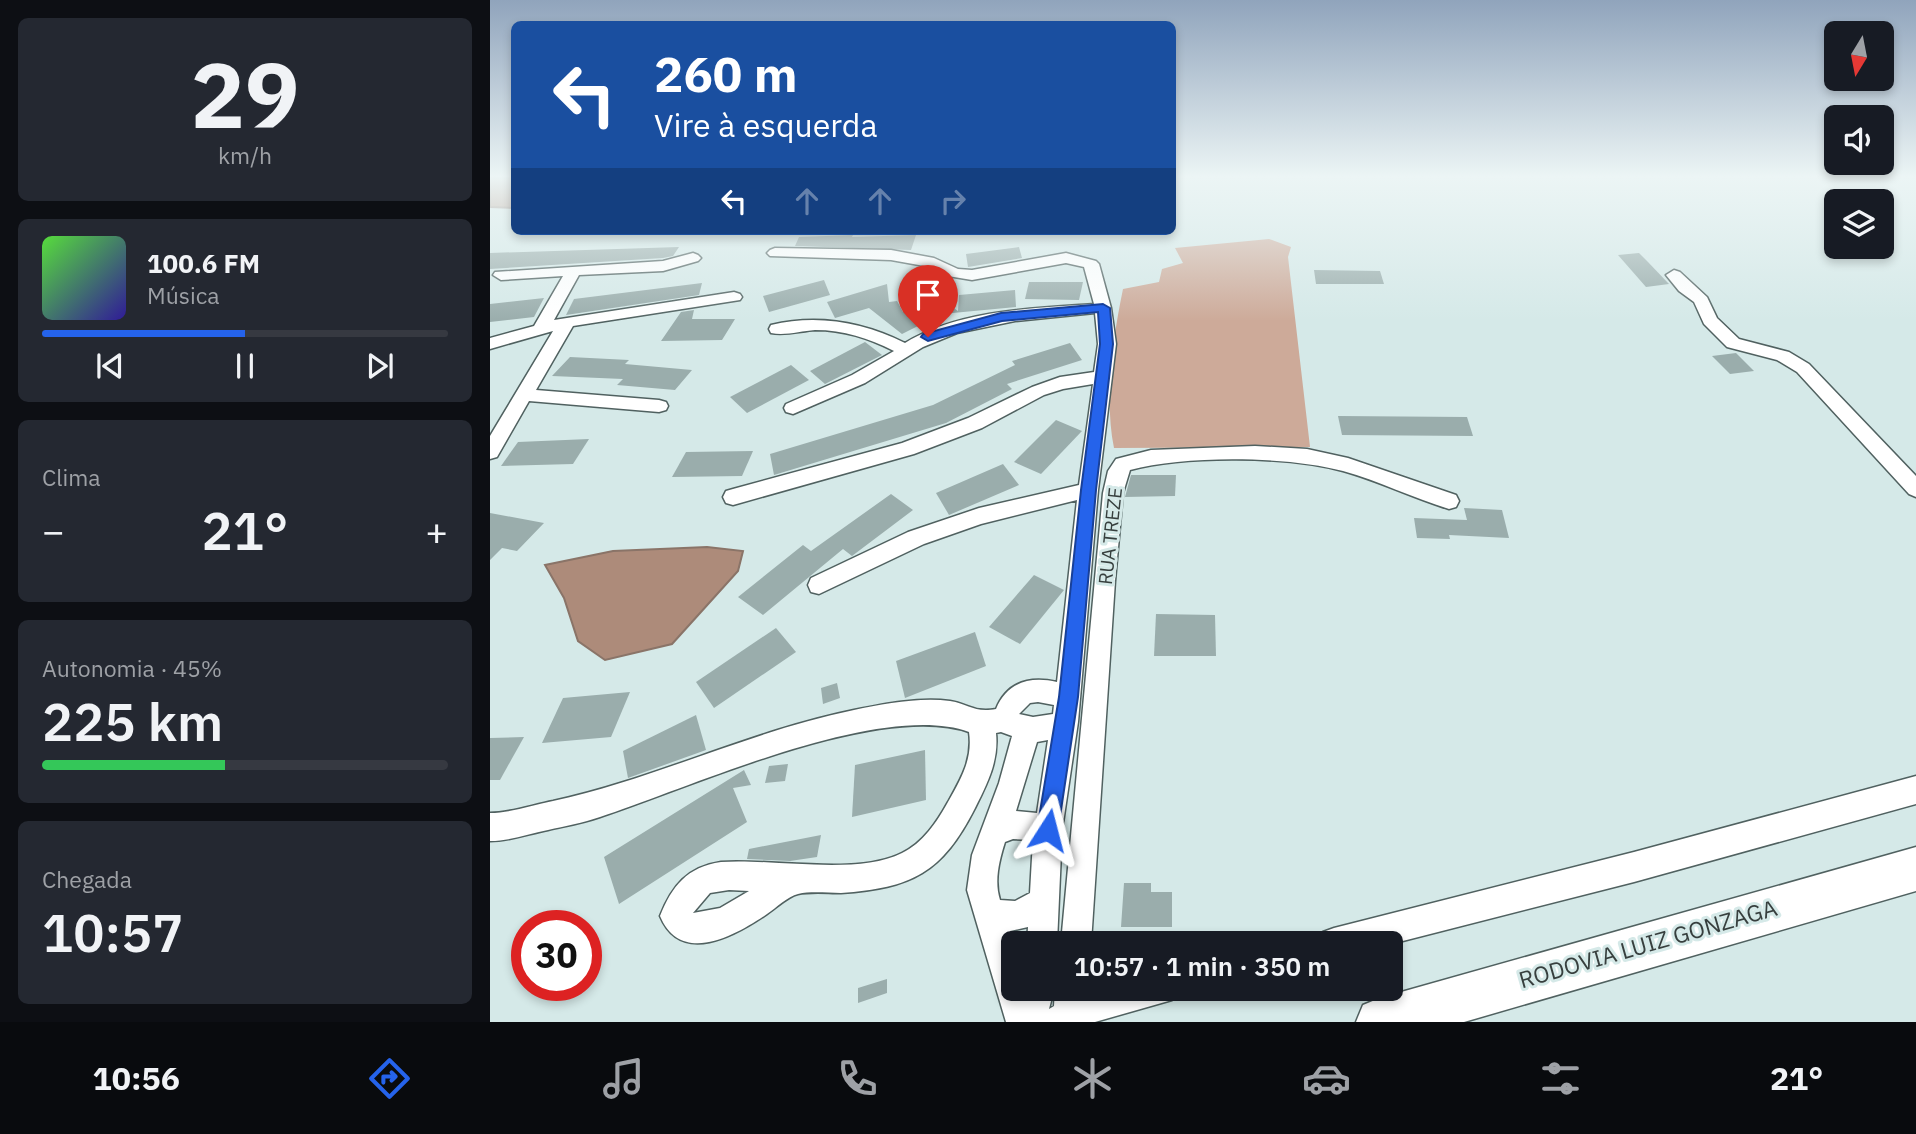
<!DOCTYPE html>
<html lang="pt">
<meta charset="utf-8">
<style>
body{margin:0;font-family:"IBM Plex Sans",sans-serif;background:#242831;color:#f1f3f6;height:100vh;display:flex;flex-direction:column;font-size:26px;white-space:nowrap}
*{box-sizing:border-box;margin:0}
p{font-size:23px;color:#9ea1a6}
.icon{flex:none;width:38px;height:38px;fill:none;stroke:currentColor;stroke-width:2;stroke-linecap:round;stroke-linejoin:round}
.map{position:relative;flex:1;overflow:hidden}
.panel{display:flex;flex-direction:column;gap:18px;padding:18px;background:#0d0f14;width:490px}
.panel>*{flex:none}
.hud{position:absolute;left:21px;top:21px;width:665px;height:214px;border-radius:10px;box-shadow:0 4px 10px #0003;background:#1a4fa0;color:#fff;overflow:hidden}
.needle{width:46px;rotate:190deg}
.controls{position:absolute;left:1334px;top:21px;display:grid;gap:14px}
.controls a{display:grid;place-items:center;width:70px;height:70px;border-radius:10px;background:#171b24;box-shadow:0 4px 10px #0003;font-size:35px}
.speed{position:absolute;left:21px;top:910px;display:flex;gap:14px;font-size:35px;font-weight:700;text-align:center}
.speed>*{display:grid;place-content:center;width:91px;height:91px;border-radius:50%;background:#171b24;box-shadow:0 4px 10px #0003;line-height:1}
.speed .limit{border:10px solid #d22;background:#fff;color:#111}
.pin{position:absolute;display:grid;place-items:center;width:60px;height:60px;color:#fff;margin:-72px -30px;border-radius:50% 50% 50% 0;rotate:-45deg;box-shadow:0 0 7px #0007}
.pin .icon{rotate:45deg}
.me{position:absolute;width:77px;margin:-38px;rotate:9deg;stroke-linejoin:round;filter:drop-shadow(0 0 5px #0008)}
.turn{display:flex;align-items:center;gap:24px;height:147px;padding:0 28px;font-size:32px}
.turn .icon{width:91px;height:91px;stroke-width:2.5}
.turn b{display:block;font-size:49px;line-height:60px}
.lanes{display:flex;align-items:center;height:66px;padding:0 28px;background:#0003;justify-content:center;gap:35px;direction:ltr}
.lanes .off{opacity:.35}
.big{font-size:52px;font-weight:600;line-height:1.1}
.panel .card{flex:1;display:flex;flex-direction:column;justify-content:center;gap:10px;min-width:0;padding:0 24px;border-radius:10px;background:#242831}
.panel .dial{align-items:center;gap:0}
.dial b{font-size:91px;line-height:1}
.song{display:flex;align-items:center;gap:21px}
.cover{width:84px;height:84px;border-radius:10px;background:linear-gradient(135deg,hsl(110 70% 55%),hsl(250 70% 35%))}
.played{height:7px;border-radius:4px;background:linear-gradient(90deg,#2563eb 50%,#363941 50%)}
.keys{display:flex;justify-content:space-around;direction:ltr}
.heat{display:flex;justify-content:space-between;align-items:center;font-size:38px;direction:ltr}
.charge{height:10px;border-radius:5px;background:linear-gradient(90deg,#34c759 45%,#363941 0)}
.trip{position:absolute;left:511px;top:931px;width:402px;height:70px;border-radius:10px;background:#171b24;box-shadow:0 4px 10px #0003;font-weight:600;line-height:70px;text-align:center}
.tab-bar{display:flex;height:112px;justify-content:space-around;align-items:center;background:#090b0e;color:#9ea1a6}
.tab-bar .icon{width:49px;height:49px}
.tab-bar .current{color:#2563eb}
.tab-bar b{font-size:32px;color:#f1f3f6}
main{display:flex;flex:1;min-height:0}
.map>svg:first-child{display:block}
</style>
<main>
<section class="panel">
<div class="card dial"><b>29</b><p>km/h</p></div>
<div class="card">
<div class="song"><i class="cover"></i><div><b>100.6 FM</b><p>Música</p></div></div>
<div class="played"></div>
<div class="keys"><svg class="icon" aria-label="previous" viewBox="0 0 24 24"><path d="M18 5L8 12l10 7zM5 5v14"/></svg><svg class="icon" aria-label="pause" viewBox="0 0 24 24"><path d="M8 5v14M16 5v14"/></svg><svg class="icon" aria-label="next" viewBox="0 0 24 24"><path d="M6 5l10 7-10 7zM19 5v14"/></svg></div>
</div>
<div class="card"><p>Clima</p>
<div class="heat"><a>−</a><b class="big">21°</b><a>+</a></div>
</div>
<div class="card"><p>Autonomia · 45%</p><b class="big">225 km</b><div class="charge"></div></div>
<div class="card"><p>Chegada</p><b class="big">10:57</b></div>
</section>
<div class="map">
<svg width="1426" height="1022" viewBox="0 0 1426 1022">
<rect width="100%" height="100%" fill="#d5e9e8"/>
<!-- forest -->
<path fill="#cdaa99" d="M 779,239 L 801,247 L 798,257 L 820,447 L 624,448 C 614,399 623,337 633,289 L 669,282 L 672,269 L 693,263 L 685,248 Z"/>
<!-- water -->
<g fill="#ad8b7a" stroke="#8a7468" stroke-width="2">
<polygon points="0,178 24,178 24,208 0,207"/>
<polygon points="217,547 253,551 248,571 182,644 115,660 88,641 74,598 55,565 123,551"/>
</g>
<!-- building -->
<g fill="#9aadac">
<polygon points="363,235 362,237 426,235 421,250 305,246 309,237"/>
<polygon points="189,247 183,256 173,258 0,269 0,253"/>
<polygon points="529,247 532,258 478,267 476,254"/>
<polygon points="1149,253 1157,261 1179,284 1156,287 1128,255"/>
<polygon points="824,270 890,271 894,284 826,284"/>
<polygon points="334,280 340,295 279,312 273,296"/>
<polygon points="539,282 593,282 589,300 535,299"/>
<polygon points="212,283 209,295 76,315 84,299"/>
<polygon points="397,284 399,302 407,301 413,312 448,297 468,311 469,295 525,290 526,307 452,314 412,334 379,308 345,318 337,302"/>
<polygon points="54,298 44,317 0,322 0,304"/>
<polygon points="204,310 202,319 245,319 232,340 171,341 191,312"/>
<polygon points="375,342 392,355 335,384 320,371"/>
<polygon points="580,343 592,360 517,384 522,389 456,423 284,475 280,454 443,405 525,365 522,361"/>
<polygon points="1246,353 1264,371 1240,374 1222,356"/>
<polygon points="80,357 139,360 135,364 202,370 185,390 127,385 133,379 62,376"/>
<polygon points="301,365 319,380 257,413 240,397"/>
<polygon points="848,416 977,417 983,436 852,435"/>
<polygon points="566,420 592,431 551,474 524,462"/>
<polygon points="99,439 83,464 11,466 28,442"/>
<polygon points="263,451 252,476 182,477 196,452"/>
<polygon points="513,464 529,485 459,515 446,493"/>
<polygon points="641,475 686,475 685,496 635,497"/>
<polygon points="401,494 423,510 362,556 353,549 273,615 248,597 313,545 321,551"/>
<polygon points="974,508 1012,510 1019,538 959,535 960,539 927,538 924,518 977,520"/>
<polygon points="0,513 54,523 27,551 12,548 0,560"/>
<polygon points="544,575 574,590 530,644 499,627"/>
<polygon points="666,614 725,615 726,656 664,656"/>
<polygon points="286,628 306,652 224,708 206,682"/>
<polygon points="485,632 496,666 415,698 406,661"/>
<polygon points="347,683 350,698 333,704 331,688"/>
<polygon points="140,692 121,737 52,743 73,698"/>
<polygon points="206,715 216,750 138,778 133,751"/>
<polygon points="34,737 10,780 0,780 0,738"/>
<polygon points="435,750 436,800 362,817 365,765"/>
<polygon points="298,764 295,781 275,783 279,766"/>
<polygon points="254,770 261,785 243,788 257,822 129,904 114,857"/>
<polygon points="331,835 327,857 300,861 257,859 259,849"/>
<polygon points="634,883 661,883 661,892 682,892 682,927 631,927"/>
<polygon points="397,979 397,993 368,1003 368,988"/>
</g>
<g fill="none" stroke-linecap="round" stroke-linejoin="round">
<defs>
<g id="minor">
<path d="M 285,248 L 401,250 L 444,258 L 468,269 L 482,270 L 576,253 L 606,261 L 609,264 L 621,308 L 626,344 L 608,490 L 588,722 L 572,830 L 567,943 L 537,943 L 538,927 L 520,931 L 524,943 L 523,989 L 564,989 L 559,1009 L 564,1006 L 565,989 L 597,989 L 597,992 L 609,989 L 687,989 L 682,1000 L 605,1022 L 516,1022 L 477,890 L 482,855 L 509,783 L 522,736 L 511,732 L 506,733 C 509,761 497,784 485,808 C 452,873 422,888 351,893 C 337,893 321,891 308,894 C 298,896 286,908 277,914 C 245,936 191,966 170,916 C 182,886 197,867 231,862 C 281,858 367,876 412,853 C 433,843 447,822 458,802 C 471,779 483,759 479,732 C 391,700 199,788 110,817 C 93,823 75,826 58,830 C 38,834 20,841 0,841 L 0,813 C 21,813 42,805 63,801 C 165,779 261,731 364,710 C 394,704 429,697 460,701 C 479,704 484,713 506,709 C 517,682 540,676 567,682 L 587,500 L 491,524 L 434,544 L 329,594 L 321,592 L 318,585 L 321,578 L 418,532 L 489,508 L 589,485 L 603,384 L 573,389 L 554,395 L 492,428 L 424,454 L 243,505 L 236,503 L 233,497 L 236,491 L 243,489 L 412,443 L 478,418 L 542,387 L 570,377 L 604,372 L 608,344 L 605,313 L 525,321 L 467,333 L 433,347 L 375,383 L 303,414 L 296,412 L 294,408 L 296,404 L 362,375 L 404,351 C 378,338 354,330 325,330 C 311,331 295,336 281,333 L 279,329 L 281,325 C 327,314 373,322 415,343 C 469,310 543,308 604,304 L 594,267 L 576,263 L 482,280 L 458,276 L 440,267 L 401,260 L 280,256 L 277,253 L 280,250 ZM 548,702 L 564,705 L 563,714 L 543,717 L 529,714 L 540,703 ZM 558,740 L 547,813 L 526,811 L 547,742 ZM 523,839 L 543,840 L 540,893 L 525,901 L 510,900 C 504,881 509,861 515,842 ZM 239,890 L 259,891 L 230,908 L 203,913 L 220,893 Z"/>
<polygon points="203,253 208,255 211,258 208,261 173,271 89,275 64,320 244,292 250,294 252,297 250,300 83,326 46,390 169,400 176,402 178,406 176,410 169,412 39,401 7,457 0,459 0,436 63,331 0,349 0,338 44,326 73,276 11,280 3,275 5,272 173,261"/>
<polygon points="1184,270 1190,272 1217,297 1227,318 1249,339 1299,352 1319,364 1426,476 1426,497 1419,494 1307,372 1287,360 1237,347 1214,324 1204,302 1189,291 1176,275"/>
<path d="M 765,446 L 817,449 L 858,458 L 966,495 L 969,501 L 966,507 L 959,509 C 923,498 889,481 853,471 C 797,456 696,455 640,470 L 633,493 L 625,581 L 601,943 L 571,943 L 613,493 L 618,471 L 626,459 L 661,450 Z"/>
<polygon points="1426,776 1426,804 1144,882 901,944 829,943 833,932 844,928 1144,852"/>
</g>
<polygon id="highway" points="1426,847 1426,891 974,1022 866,1022 873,1005 890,998"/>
</defs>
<!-- minor casing -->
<use href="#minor" stroke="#506160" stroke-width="3"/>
<!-- highway casing -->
<use href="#highway" stroke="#506160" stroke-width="3"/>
<!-- minor -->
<use href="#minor" fill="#fff" fill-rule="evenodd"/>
<!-- highway -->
<use href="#highway" fill="#fff" fill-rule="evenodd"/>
</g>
<!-- sky -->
<linearGradient id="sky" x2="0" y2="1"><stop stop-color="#90a4bc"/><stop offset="0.55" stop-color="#ecf5f5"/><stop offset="1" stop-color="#ecf5f5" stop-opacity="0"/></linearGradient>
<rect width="1426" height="321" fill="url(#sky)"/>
<!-- route -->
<polygon fill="#2563eb" stroke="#184099" stroke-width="2" points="613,304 620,308 623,344 606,490 588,697 568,830 565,838 558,841 550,838 547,830 569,697 591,490 610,344 608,312 512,321 438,341 431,337 433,334 511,313"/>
<g text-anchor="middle" stroke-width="6" stroke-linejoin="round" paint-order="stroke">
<!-- street labels -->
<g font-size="19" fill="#373f3e" stroke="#d5e9e8">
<text transform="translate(620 536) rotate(-84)" y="7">RUA TREZE</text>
</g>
<!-- near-street labels -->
<g font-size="23" fill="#373f3e" stroke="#d5e9e8">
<text transform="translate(1158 944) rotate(-16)" y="8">RODOVIA LUIZ GONZAGA</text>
</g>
</g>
</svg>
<div class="controls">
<a><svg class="needle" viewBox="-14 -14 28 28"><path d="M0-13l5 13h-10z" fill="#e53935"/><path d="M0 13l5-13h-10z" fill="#9ea1a6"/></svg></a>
<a><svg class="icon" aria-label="sound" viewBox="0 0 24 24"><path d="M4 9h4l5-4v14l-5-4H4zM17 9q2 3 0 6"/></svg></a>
<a><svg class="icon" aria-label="layers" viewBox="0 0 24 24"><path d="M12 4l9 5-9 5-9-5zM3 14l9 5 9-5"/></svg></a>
</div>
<div class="speed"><div class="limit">30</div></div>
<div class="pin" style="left:438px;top:337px;background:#d93025"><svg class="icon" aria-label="arrive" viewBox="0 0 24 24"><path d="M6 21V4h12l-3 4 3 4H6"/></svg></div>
<svg class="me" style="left:558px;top:830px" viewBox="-20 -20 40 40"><path d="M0-17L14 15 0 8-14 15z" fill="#2563eb" stroke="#fff" stroke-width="4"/></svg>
<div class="trip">10:57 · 1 min · 350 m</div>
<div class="hud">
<div class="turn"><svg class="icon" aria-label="left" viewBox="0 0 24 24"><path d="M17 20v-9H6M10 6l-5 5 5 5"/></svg><div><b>260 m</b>Vire à esquerda</div></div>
<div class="lanes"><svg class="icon" aria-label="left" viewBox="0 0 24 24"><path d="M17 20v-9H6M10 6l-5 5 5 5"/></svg><svg class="icon off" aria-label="ahead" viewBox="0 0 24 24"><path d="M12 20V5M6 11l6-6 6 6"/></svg><svg class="icon off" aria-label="ahead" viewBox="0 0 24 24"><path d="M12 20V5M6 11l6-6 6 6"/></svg><svg class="icon off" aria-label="right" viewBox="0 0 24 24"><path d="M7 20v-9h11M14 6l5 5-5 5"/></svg></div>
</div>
</div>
</main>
<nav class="tab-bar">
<b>10:56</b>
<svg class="icon current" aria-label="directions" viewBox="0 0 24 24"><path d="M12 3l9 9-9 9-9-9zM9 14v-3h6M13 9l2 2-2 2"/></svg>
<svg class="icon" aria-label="music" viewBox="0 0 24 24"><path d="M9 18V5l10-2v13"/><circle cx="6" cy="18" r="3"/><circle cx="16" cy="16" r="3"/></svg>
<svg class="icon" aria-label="phone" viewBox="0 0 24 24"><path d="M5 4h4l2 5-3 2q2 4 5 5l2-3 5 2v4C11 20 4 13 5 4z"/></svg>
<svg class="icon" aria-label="climate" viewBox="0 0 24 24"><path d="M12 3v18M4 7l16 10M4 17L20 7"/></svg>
<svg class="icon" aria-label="car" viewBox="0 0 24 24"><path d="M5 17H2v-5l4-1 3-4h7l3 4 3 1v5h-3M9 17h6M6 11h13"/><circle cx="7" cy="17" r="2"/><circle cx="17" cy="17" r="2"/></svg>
<svg class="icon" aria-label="filters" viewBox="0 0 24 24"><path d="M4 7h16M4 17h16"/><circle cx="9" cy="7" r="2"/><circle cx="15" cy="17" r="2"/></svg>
<b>21°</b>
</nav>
